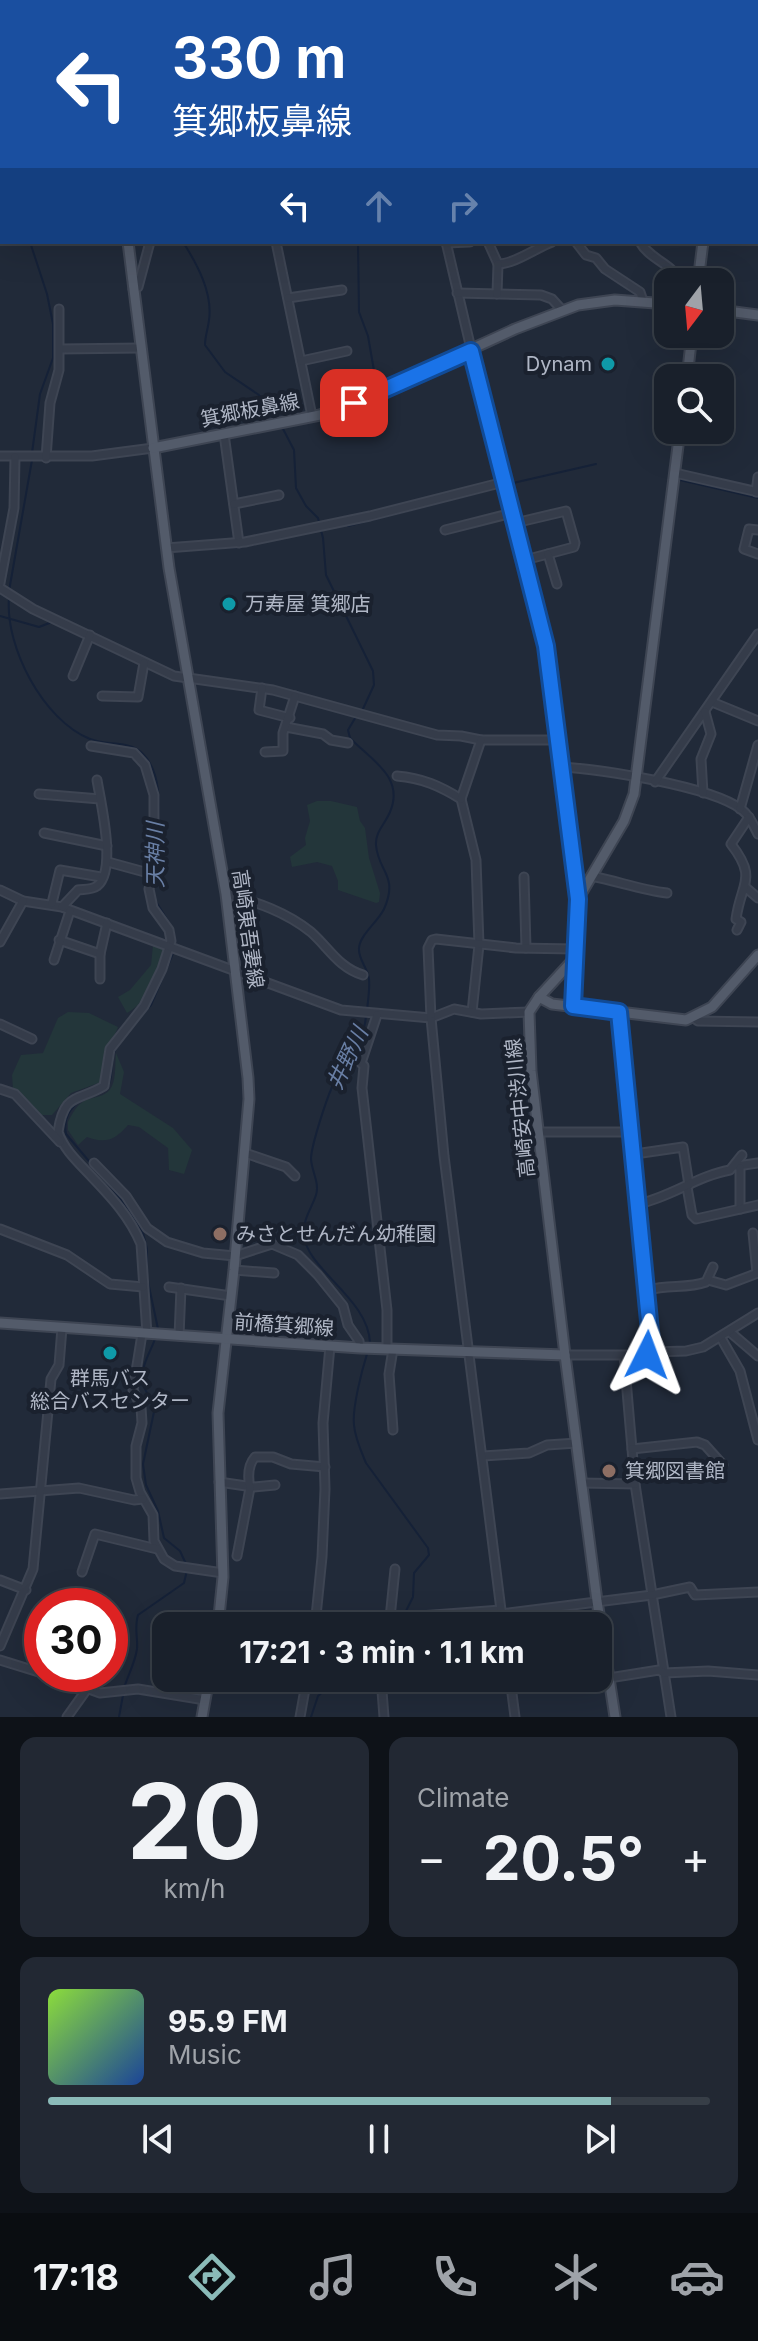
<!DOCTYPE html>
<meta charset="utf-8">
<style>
body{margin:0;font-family:Inter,"Noto Sans JP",sans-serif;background:#222833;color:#f1f3f6;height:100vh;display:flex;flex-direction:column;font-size:30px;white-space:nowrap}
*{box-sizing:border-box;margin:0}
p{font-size:26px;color:#9fa3a9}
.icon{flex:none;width:44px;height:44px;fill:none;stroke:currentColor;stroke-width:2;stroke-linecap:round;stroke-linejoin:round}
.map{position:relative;height:1717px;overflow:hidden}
.sheet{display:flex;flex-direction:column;gap:20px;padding:20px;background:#0e1218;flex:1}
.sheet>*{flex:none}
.banner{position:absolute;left:0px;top:0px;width:758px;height:244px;box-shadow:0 8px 32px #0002,0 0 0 2px #373e47;background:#1a4fa0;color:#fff;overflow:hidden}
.needle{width:52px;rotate:196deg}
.buttons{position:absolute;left:654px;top:268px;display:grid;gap:16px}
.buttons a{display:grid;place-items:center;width:80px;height:80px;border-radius:16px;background:#19202b;box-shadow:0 8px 32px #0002,0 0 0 2px #373e47;font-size:40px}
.speed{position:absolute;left:24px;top:1588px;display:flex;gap:16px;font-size:40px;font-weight:700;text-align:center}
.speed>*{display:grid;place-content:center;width:104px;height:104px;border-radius:50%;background:#19202b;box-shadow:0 8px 32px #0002,0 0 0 2px #373e47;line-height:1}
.speed .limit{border:12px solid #d22;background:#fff;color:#111}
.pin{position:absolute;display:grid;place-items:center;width:68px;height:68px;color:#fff;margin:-34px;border-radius:16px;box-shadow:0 4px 12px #0006}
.me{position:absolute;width:88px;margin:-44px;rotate:3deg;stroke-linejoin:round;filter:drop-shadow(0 0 6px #0008)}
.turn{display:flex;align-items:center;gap:28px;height:168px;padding:0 40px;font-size:36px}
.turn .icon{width:104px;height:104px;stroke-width:2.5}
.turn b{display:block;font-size:56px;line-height:68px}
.lanes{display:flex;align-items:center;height:76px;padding:0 40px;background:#0003;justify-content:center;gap:40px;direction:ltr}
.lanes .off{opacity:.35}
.big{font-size:60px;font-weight:700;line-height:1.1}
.sheet .widget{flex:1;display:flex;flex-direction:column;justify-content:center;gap:12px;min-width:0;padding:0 28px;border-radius:16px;background:#222833}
.sheet .dial{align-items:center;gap:0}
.dial b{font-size:104px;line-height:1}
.song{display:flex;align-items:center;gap:24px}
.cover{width:96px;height:96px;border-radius:12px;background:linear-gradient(135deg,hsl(90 70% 55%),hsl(220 70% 35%))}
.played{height:8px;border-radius:4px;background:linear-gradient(90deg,#8bbbb9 85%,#373e47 85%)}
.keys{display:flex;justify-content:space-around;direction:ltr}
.heat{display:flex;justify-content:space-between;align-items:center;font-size:44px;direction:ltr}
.sheet .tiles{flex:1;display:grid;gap:20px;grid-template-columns:1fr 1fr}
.widget:last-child{grid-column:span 2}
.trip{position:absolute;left:152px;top:1612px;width:460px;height:80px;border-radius:16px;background:#19202b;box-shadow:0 8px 32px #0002,0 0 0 2px #373e47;font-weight:700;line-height:80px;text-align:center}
.menu{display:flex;height:128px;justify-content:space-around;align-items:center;background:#0a0d11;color:#9fa3a9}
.menu .icon{width:56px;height:56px}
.menu .on{color:#8bbbb9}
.menu b{font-size:36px;color:#f1f3f6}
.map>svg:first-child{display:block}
</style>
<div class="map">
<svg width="758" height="1717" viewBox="0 0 758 1717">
<rect width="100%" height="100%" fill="#212a39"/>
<!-- green -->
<g fill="#23363a">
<polygon points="331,801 357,807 360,821 365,828 369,858 380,893 379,902 376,903 338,890 338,881 332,866 317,862 292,867 290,857 306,845 305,838 310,821 307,805 317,801"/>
<path d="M 153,945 L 165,951 C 159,974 150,1000 127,1013 L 118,997 L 130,990 L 151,965 Z"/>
<path d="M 68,1012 L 89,1013 L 118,1027 C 115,1036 108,1043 106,1053 C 103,1064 105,1072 101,1082 L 71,1093 L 52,1115 L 41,1115 L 28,1100 L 13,1089 L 12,1075 L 21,1055 L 43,1053 L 58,1018 Z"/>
<path d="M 116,1053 L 124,1072 L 120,1094 L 173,1128 L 192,1150 L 184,1174 L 169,1170 L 168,1148 L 139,1127 L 128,1125 C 115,1140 106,1144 87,1137 L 78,1145 L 68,1130 L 68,1122 C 72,1114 76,1106 84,1101 C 94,1096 106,1098 112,1086 C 116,1077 115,1063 116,1053 Z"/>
</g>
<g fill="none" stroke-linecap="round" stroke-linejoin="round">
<!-- stream -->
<g stroke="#152137" stroke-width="2">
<polyline points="193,0 193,2"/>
<polyline points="0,40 2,40"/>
<polyline points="0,65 2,71"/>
<polyline points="30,242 47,294 53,324 53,358 40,394 32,453"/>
<path d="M 183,242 C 197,264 213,293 209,320 C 208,329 205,336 205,345 L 225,372 L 259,395 L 277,418"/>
<polyline points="358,242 359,312 368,336 376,382"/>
<polyline points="282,427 294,450 296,488 306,506 318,518 323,538 326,575 373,671 374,685 362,711"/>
<polyline points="680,480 758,498"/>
<polyline points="513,483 596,464"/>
<polyline points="348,526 497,488"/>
<polyline points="246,546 272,540"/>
<polyline points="172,551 240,547"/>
<polyline points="9,591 32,460"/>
<path d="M 9,598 C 5,647 43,720 90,739 C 107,746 129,740 142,753 C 163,773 159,810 157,836"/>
<polyline points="0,616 39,627 52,622"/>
<path d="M 357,715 L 348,730 L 350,738 C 371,760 405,777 390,812 C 385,824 375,832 376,845 C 378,872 399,875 384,909 C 378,922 358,936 359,950 C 359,960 368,969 369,979 C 370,989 368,1000 367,1010"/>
<polyline points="154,883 159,860 157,850"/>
<polyline points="155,900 173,929 175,944"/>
<polyline points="141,1016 151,1005 174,951"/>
<path d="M 366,1016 C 364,1044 344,1062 332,1087 C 326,1101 312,1143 311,1158 C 311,1170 320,1183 316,1195 C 311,1210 303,1218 304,1235 C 306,1269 369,1299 370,1343"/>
<path d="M 92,1096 C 118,1088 108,1073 114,1053 C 117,1041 130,1031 137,1021"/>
<path d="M 82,1099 C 70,1108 63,1118 66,1134 L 121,1199 L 143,1233 L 147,1249 L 147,1277 L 158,1329"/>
<path d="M 155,1339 C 150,1353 140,1367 143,1383 C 144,1391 152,1399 155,1407 L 143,1464 L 146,1485 L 158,1511 L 164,1538 L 180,1551 L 186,1564"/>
<path d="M 367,1354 C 362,1370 352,1408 354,1425 C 355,1438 361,1451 366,1463 L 428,1548 L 429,1555 L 414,1573 L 413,1597 L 404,1615"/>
<path d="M 124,1688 C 128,1675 135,1663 137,1649 C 138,1637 134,1628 138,1615 L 184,1583 L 187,1570"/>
<polyline points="119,1717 123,1695"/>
<polyline points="311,1717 318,1696 339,1678"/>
</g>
<defs>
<g id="minor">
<polyline points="198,0 199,2"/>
<polyline points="285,0 285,2"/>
<polyline points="361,0 362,2"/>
<polyline points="424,0 424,2"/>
<polyline points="527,0 534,2"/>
<polyline points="637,0 637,2"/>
<polyline points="477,2 483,0"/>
<polyline points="276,242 312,416"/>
<polyline points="446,242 494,447 546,646 578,899"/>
<path d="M 488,242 L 498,264 C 514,264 536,248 552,242"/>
<polyline points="576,242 586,255 596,258 605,269 640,292 643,301"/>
<path d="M 640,242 C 650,260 674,264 680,282"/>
<polyline points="446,243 470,242"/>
<polyline points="133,289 138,287 150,242"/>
<polyline points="457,293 541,295 552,299 562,310"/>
<polyline points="497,294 498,264"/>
<polyline points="288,298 342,290"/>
<polyline points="60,349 140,348"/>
<polyline points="301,361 347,351"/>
<polyline points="224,434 239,543"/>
<polyline points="0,456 92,456 153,448"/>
<polyline points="46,458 50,403 59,370 59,309"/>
<polyline points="675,473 758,492"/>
<polyline points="756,492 758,477"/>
<polyline points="234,504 279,495"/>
<polyline points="515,523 566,511 575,543 574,547 525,560"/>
<polyline points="445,530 512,513"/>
<polyline points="758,530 749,529 744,549 758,554"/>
<polyline points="166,548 245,542 370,516 504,482"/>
<polyline points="548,554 557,584"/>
<polyline points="0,583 14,508 15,457"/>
<polyline points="0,588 33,609 174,676 273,690 437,735 461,736 481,740 558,740"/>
<polyline points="73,676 90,635"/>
<polyline points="262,688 259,710 290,718"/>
<polyline points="102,696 138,697 144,663"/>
<polyline points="712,702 758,721"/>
<polyline points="286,727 323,734 331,740 348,743"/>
<path d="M 91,746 L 134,753 L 145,765 L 154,795 L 154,866 L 149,889 L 153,908 L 169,930 L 171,941 L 162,969 L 144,1006 L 110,1049 L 104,1086 C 77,1102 64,1092 58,1132 C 64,1150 79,1163 92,1177 C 112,1198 130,1217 141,1244 L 147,1334"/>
<polyline points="265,752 283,751 283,733 295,696"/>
<path d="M 560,767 C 600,769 710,786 741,809 C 749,815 753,824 758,834"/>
<path d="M 397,776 C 422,778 440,786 461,799 L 476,860 L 479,945 L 472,1012"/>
<polyline points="655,782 758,634"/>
<polyline points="703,793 701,759 711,734 705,712"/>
<polyline points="39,794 100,799"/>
<polyline points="461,799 481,740"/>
<polyline points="740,809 758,745"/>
<polyline points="44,833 107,846"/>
<polyline points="108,862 152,874"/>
<path d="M 591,876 C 617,881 641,890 667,893"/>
<polyline points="524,877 526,948"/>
<polyline points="745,887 758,898"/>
<polyline points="0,890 23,901 62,907 341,1010 431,1018 454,1009 481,1014 529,1012"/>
<path d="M 226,894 C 257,902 286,912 311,932 C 329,948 339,968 363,975"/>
<polyline points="52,903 60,870 101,877"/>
<path d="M 62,907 L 78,890 C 83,889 92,890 97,886 C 117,871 101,804 97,780"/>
<path d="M 737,930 L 741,922 L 736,919 C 741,882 758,879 731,844 L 749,817"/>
<polyline points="59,940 100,954"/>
<polyline points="0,942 23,901"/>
<polyline points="54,960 70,911"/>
<polyline points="100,979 100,954 107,923"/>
<polyline points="573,1006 574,959"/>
<polyline points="377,1015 361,1063 364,1066 362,1088 387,1310 387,1349"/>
<polyline points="694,1018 698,1021 758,1022"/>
<polyline points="0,1024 32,1039"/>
<polyline points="0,1089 15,1094 60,1142"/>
<polyline points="538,1132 632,1132"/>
<polyline points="245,1153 286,1167 295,1176"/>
<polyline points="635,1154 683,1147 689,1185"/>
<polyline points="94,1163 126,1196 147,1228 167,1242 203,1253 235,1256 272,1244 298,1255 318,1275 343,1306 348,1325 359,1341 360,1348"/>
<polyline points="737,1166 758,1163"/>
<polyline points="740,1168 740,1209"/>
<polyline points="687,1187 692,1215 696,1219 758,1205"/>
<path d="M 638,1204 C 671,1197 697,1176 730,1170 L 742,1155"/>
<polyline points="0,1229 67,1255 110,1284 143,1287"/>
<polyline points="753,1233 757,1273"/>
<polyline points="234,1270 274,1273"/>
<polyline points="708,1280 726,1285 758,1273"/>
<polyline points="169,1287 231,1296"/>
<path d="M 648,1290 C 668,1284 687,1289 706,1282 L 713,1267"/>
<polyline points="730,1332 758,1356"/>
<polyline points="142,1334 133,1390 141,1407 142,1423 136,1446 136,1478 140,1492 153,1515 154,1541 164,1559 175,1566 223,1573"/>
<polyline points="179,1336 181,1288"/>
<polyline points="721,1338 740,1371 758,1440"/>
<polyline points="652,1352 686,1351 703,1347 758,1313"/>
<polyline points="565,1355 647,1355 652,1352 619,1012"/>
<polyline points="624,1356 635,1484 671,1717"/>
<polyline points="393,1430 389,1374 393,1349"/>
<polyline points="632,1449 697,1442 705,1445 723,1465"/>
<polyline points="483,1456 529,1453 547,1445 577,1443"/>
<polyline points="219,1482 253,1487 275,1485"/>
<polyline points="582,1483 635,1484"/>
<polyline points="0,1494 79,1488 134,1500 143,1499"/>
<path d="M 237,1556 L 250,1488 C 248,1478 248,1465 255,1457 L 273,1457 L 291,1464 L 325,1467"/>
<polyline points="82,1572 95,1534 157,1549"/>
<polyline points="0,1580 26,1590"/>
<polyline points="501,1614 652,1595 690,1587 695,1595 758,1592"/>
<polyline points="390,1618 395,1569"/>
<polyline points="224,1626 406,1617 501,1610"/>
<polyline points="315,1626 322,1557 325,1489 323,1423 330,1346"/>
<polyline points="503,1626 444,1156 431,1018 428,948 432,940 436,939 516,948 575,949"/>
<polyline points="0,1646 33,1569 51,1379 59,1365 62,1328"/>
<polyline points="0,1660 42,1673"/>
<polyline points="48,1674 100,1693 138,1689 205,1700"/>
<polyline points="381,1678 384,1717"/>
<polyline points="510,1678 515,1717"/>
<polyline points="609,1678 659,1670 664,1673 708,1671 758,1675"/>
<polyline points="67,1717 87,1689"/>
<polyline points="300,1717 307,1678"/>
</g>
<g id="major">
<polyline points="105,0 105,2"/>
<polyline points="731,2 731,0"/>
<polyline points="128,242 169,568 226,894 248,1078 249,1099 234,1270 218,1413 223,1577 218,1626"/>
<polyline points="698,282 703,242"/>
<polyline points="720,310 758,315"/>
<polyline points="687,378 692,334"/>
<polyline points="153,448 320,415 354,403 515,329 578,305 615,300 668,304"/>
<polyline points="539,997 552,1004 686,1020 712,1007 758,955"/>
<polyline points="0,1323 360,1348 565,1355"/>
<polyline points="202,1717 209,1678"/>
<polyline points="615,1717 597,1601 565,1355 531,1071 529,1012 539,997 574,959 578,899 624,821 634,794 680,430"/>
</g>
</defs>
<!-- minor casing -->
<use href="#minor" stroke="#3e4553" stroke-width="11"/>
<!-- major casing -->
<use href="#major" stroke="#3e4553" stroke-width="13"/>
<!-- minor -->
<use href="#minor" stroke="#353c4a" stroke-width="7"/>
<!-- major -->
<use href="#major" stroke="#535b6a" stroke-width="9"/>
</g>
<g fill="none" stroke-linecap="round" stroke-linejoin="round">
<defs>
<polyline id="route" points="354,403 471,351 546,646 578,899 573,1006 619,1012 652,1352 647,1355"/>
</defs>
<!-- route casing -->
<use href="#route" stroke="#114b97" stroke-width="20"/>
<!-- route -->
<use href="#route" stroke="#1a73e8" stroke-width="14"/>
</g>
<!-- markers -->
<g fill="#0f9aa8" stroke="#1a212e" stroke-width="3">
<circle cx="608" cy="364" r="8"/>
<circle cx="229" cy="604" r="8"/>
<circle cx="110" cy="1353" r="8"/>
</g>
<g fill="#8d6e63" stroke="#1a212e" stroke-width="3">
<circle cx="220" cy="1234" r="8"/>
<circle cx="609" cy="1471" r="8"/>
</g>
<g text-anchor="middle" stroke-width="8" stroke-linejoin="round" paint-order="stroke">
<!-- poi labels -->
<g font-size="20" fill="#b0b7c6" stroke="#1a212e" text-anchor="start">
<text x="592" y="371" text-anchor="end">Dynam</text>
<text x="245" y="611">万寿屋 箕郷店</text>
<text x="236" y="1241">みさとせんだん幼稚園</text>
<text x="110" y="1385" text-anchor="middle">群馬バス<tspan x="110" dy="23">総合バスセンター</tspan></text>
<text x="625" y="1478">箕郷図書館</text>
</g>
<!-- street labels -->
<g font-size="20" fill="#b0b7c6" stroke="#1a212e">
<text transform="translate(250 410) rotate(-11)" y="7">箕郷板鼻線</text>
<text transform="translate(248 929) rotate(82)" y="7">高崎東吾妻線</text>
<text transform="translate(520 1108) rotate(-96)" y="7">高崎安中渋川線</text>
<text transform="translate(284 1325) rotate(4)" y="7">前橋箕郷線</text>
</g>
<!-- water labels -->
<g font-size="22" font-style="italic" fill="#697fa5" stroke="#1a212e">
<text transform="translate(155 855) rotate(-90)" y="8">天神川</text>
<text transform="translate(347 1058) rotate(-65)" y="8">井野川</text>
</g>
</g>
</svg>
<div class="buttons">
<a><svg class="needle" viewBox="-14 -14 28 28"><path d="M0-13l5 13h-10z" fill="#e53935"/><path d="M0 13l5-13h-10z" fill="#9fa3a9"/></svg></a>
<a><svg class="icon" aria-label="search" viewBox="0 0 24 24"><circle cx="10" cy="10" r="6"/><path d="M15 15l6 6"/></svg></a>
</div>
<div class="speed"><div class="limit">30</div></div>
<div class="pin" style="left:354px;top:403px;background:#d93025"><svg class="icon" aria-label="arrive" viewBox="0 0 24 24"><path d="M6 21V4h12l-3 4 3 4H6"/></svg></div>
<svg class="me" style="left:647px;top:1355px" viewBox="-20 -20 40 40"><path d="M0-17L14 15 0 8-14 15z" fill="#1a73e8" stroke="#fff" stroke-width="4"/></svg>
<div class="trip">17:21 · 3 min · 1.1 km</div>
<div class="banner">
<div class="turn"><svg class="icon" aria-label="left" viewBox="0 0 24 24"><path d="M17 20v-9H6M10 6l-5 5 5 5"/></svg><div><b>330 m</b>箕郷板鼻線</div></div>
<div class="lanes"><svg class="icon" aria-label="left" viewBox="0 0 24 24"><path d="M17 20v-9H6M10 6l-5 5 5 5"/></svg><svg class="icon off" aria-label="ahead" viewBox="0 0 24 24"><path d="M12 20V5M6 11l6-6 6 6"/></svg><svg class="icon off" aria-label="right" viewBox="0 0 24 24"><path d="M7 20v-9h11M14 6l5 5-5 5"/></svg></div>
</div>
</div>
<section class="sheet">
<div class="tiles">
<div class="widget dial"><b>20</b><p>km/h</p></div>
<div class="widget"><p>Climate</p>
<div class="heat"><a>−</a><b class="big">20.5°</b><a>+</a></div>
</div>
<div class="widget">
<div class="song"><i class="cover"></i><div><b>95.9 FM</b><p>Music</p></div></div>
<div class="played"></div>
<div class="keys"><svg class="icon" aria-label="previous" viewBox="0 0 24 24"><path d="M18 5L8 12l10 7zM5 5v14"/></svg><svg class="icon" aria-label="pause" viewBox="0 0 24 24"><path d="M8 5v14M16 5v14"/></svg><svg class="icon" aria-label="next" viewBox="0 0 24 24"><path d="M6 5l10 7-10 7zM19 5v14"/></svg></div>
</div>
</div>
</section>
<nav class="menu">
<b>17:18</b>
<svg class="icon on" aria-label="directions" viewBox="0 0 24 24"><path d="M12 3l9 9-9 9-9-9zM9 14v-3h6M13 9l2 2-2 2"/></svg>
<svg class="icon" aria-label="music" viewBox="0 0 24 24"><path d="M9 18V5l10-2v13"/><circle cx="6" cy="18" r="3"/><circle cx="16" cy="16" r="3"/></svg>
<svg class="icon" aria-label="phone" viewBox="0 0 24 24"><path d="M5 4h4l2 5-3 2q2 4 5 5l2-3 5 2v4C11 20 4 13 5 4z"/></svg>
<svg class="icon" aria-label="climate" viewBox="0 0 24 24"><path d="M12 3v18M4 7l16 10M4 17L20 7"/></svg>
<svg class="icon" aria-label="car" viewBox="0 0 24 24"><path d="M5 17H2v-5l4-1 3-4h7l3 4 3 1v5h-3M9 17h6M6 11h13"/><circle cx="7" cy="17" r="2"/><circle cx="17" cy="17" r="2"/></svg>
</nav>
